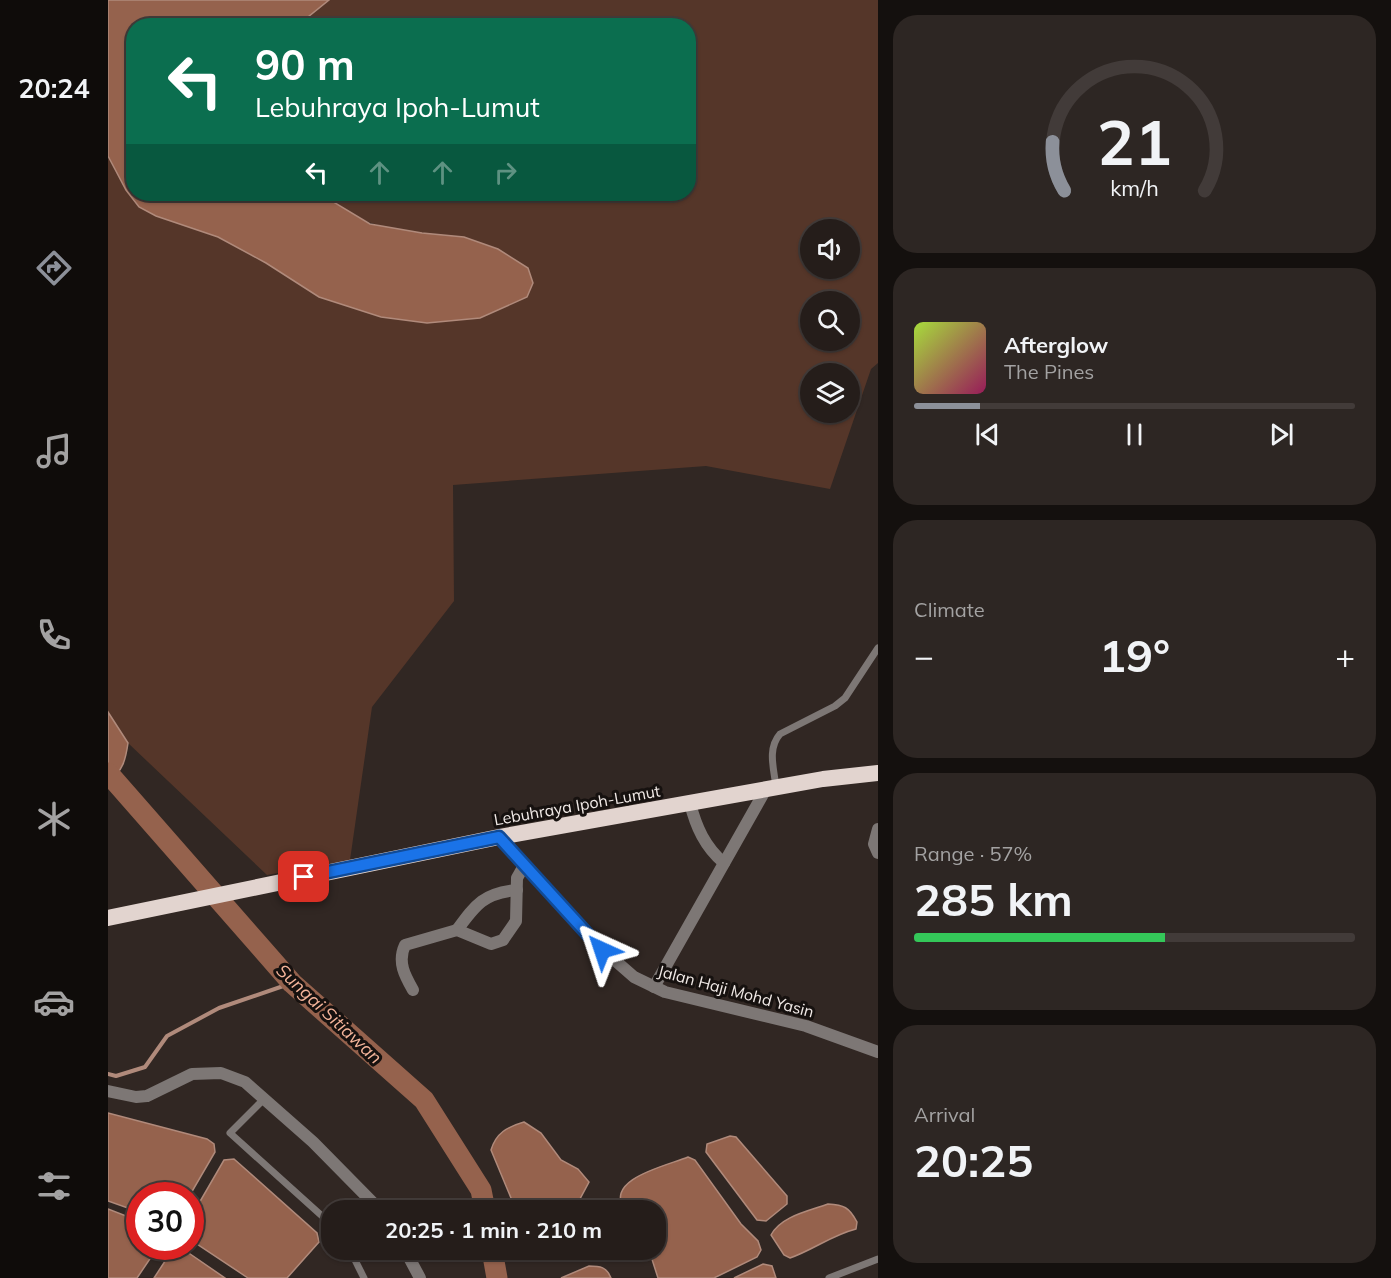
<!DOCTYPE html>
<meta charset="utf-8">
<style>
body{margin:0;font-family:Mulish,sans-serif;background:#2d2623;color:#f1f3f6;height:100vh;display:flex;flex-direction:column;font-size:22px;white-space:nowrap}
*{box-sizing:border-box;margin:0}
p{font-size:20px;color:#a3a2a2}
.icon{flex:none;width:33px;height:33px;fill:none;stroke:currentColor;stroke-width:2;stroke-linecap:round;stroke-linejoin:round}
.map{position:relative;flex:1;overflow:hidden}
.drawer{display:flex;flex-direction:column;gap:15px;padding:15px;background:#14100e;width:513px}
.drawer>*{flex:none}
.hud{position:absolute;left:18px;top:18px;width:570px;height:183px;border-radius:24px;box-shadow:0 2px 4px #0004,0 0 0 2px #423b39;background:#0b6e4f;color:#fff;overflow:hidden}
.controls{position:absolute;left:692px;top:219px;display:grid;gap:12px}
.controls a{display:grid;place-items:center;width:60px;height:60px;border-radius:50%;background:#251d1a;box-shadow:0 2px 4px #0004,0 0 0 2px #423b39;font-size:30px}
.speed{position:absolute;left:18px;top:1182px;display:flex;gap:12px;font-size:30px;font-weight:700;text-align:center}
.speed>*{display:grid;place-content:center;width:78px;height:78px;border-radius:50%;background:#251d1a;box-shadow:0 2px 4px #0004,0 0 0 2px #423b39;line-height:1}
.speed .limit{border:9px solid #d22;background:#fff;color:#111}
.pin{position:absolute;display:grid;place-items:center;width:51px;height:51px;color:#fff;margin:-26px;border-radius:12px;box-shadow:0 3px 9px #0006}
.me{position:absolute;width:66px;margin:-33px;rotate:318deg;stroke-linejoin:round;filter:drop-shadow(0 0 4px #0008)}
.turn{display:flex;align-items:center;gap:21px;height:126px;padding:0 30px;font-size:27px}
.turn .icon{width:78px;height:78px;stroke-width:2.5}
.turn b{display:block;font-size:42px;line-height:51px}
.lanes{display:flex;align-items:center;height:57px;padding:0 30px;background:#0003;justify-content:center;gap:30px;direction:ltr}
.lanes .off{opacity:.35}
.big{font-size:45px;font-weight:700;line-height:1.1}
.drawer .widget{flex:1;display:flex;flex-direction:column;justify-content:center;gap:9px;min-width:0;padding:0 21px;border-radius:24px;background:#2d2623}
.drawer .dial{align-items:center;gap:0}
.dial svg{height:156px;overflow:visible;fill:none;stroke:#423b39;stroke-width:7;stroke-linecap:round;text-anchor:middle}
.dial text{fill:#f1f3f6;stroke:none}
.song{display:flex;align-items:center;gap:18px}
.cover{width:72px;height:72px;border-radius:9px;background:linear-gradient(135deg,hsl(80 70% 55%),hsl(330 70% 35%))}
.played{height:6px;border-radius:3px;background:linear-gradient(90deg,#8c9099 15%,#423b39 15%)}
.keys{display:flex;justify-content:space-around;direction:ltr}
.heat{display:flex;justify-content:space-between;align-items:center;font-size:33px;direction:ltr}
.charge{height:9px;border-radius:4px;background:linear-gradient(90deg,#34c759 57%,#423b39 0)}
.trip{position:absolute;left:213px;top:1200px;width:345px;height:60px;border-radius:24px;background:#251d1a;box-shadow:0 2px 4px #0004,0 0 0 2px #423b39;font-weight:700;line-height:60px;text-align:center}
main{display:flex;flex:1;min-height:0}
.tab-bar{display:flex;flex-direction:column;width:108px;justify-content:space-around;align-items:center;background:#0f0c0a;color:#a3a2a2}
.tab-bar .icon{width:42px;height:42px}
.tab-bar .active{color:#8c9099}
.tab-bar b{font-size:27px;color:#f1f3f6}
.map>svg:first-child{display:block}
</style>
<main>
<nav class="tab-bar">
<b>20:24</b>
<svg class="icon active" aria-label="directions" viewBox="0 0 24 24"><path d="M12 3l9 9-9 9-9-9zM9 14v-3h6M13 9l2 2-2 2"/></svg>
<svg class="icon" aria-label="music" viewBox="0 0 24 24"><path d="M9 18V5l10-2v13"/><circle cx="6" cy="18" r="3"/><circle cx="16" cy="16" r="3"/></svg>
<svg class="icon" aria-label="phone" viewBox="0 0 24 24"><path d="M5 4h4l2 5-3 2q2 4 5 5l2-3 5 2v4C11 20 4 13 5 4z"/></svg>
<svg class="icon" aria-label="climate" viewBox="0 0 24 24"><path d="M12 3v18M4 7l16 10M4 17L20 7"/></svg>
<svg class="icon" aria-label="car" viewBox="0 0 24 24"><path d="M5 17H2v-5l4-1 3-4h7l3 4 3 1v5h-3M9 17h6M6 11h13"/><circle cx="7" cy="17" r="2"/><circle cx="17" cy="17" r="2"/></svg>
<svg class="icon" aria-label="filters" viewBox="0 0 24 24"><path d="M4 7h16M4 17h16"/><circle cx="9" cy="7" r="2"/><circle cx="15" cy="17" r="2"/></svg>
</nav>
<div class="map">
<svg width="770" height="1278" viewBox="0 0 770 1278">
<rect width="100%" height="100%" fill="#312723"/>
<!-- green -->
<path fill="#553629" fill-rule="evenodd" d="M 221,0 L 770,0 L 770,363 L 763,369 L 722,489 L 598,466 L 345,485 L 346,601 L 264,707 L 242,860 L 159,875 L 20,743 L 0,716 L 0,156 L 18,190 L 80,225 L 110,237 L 158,263 L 356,237 C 308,233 251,231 215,194 L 580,194 L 580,26 L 190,25 ZM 702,230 L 741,230 L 741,268 L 702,268 ZM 702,302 L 741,302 L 741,340 L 702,340 ZM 702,374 L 741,374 L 741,412 L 702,412 Z"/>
<!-- water -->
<g fill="#95624d" stroke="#b08a7b" stroke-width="1.5">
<polygon points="0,0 221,0 190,25 26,26 26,194 215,194 222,200 262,224 314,233 356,237 390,249 420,268 425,283 419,297 372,318 319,323 273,317 211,297 158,263 110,237 48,216 31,207 18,190 0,156"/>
<path d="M 0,712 L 20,743 C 18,757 15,774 0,779 Z"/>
<polygon points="0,1113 99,1139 106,1144 107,1152 82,1195 32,1196 31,1212 0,1201"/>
<path d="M 416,1122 L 433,1133 L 453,1160 L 470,1169 L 481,1182 L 466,1210 L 408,1210 L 383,1150 C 388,1133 399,1127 416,1122 Z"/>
<polygon points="622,1136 628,1137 679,1196 679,1204 658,1221 649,1220 598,1152 599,1144"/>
<path d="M 580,1157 L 587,1160 L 633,1224 L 650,1241 L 653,1250 L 649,1257 L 606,1278 L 550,1278 L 541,1250 L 548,1250 L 548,1210 L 517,1210 C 495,1179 558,1166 580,1157 Z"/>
<polygon points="126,1159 209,1233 211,1242 179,1278 140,1278 83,1240 83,1217 116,1160"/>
<path d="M 720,1204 C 736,1205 741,1207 749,1222 L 748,1229 C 724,1235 705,1250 682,1258 L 676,1255 L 663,1235 C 673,1216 701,1211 720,1204 Z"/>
<polygon points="0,1209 31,1221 32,1246 50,1247 29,1278 0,1278"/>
<polygon points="72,1247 117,1278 46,1278 65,1249"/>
<polygon points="655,1264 664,1266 668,1278 626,1278"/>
<path d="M 481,1266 C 492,1266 499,1267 503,1278 L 453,1278 Z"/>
</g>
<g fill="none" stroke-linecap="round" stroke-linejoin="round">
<!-- stream -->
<polyline stroke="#b08a7b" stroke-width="4" points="0,1074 8,1076 37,1067 59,1036 111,1008 184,983"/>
<!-- river -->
<g stroke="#95624d" stroke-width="21">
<polyline points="0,773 184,983 316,1100 373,1190 377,1210"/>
<polyline points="384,1250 389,1278"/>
</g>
<!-- service -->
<g stroke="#7d7775" stroke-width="7">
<path d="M 668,787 C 666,769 659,749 672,734 L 727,706 L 737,698 L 770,648"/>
<polyline points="157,1098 122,1133 224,1225"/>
<polyline points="242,1250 256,1278"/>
<polyline points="721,1278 770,1259"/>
</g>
<!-- minor -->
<g stroke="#7d7775" stroke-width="12">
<path d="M 582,803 C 588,827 597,847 616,863"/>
<polyline points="770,829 766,844 770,853"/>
<polyline points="391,837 494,949 526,977 557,992 698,1026 770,1052"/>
<path d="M 349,930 C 368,904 376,893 409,890"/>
<polyline points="546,987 658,789"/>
<path d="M 305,990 C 297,976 289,962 297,945 L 349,930 L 383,944 L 395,940 L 408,921 L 409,878 L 417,864"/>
<polyline points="0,1091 28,1097 39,1096 84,1074 113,1073 137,1082 205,1142 272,1210"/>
<polyline points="297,1250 312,1278"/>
</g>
<!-- trunk -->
<polyline stroke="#e2d4cf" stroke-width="16" points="0,918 391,837 715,779 770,773"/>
</g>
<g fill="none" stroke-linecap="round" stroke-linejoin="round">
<defs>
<polyline id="route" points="196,877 391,837 494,950"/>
</defs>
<!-- route casing -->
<use href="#route" stroke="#114b97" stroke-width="15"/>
<!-- route -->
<use href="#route" stroke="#1a73e8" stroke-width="10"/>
</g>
<g text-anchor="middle" stroke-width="6" stroke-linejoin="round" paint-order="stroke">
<!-- street labels -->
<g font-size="16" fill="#f0e9e6" stroke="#16110f">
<text transform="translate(469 805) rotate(-10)" y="6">Lebuhraya Ipoh-Lumut</text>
<text transform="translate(628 991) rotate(15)" y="6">Jalan Haji Mohd Yasin</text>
</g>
<!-- water labels -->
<g font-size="18" font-style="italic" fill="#f4b49a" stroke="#16110f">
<text transform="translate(221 1014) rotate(43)" y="6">Sungai Sitiawan</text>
</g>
</g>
</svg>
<div class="controls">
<a><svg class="icon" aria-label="sound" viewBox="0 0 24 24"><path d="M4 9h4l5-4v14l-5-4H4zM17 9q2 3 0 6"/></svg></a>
<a><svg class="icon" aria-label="search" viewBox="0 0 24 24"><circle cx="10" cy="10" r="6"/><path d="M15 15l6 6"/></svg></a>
<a><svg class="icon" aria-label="layers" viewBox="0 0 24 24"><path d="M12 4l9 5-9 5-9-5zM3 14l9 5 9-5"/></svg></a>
</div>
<div class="speed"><div class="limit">30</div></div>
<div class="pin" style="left:196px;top:877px;background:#d93025"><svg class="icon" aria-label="arrive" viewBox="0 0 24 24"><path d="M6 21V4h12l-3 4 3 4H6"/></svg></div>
<svg class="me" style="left:494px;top:950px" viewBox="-20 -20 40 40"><path d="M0-17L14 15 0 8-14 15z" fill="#1a73e8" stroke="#fff" stroke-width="4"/></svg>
<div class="trip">20:25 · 1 min · 210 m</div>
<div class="hud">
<div class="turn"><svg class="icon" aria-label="left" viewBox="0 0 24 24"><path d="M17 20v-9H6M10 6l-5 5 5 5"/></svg><div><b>90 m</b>Lebuhraya Ipoh-Lumut</div></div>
<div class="lanes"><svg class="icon" aria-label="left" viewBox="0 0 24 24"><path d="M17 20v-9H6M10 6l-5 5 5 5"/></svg><svg class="icon off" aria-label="ahead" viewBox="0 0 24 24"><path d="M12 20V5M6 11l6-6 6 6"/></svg><svg class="icon off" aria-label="ahead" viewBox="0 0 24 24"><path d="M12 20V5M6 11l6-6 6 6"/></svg><svg class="icon off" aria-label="right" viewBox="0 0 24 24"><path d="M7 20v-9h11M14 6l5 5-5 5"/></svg></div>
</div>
</div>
<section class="drawer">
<div class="widget dial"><svg viewBox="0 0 100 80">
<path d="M14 69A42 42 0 1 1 86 69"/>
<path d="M14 69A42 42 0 0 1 8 44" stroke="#8c9099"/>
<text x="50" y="56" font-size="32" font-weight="700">21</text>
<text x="50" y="72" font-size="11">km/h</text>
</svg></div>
<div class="widget">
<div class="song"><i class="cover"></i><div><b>Afterglow</b><p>The Pines</p></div></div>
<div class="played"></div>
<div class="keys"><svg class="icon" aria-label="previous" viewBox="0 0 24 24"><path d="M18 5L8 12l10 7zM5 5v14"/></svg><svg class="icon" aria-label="pause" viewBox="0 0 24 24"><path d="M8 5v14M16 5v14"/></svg><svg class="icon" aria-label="next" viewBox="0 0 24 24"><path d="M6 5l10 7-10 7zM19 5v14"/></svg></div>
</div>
<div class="widget"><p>Climate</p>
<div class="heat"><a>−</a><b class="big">19°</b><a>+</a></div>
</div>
<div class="widget"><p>Range · 57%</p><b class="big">285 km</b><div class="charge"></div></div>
<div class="widget"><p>Arrival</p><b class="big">20:25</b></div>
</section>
</main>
